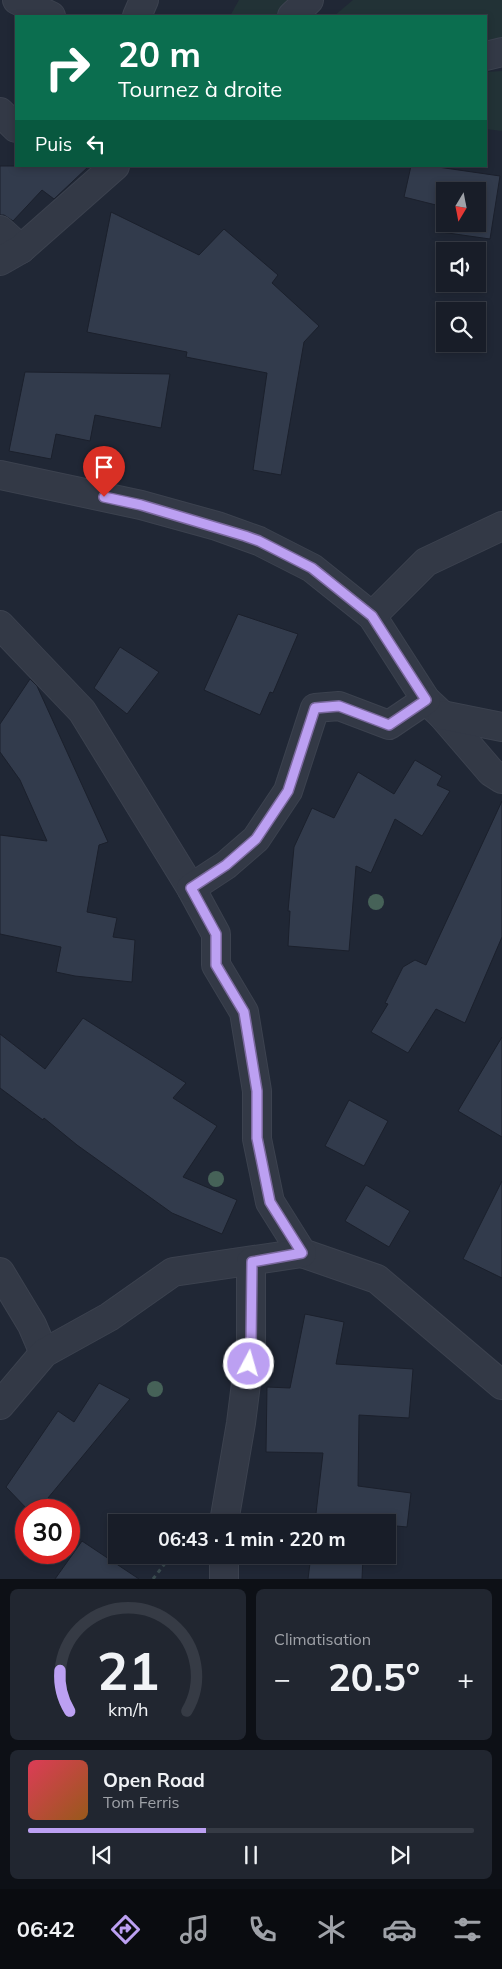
<!DOCTYPE html>
<html lang="fr">
<meta charset="utf-8">
<style>
body{margin:0;font-family:Mulish,sans-serif;background:#212630;color:#f1f3f6;height:100vh;display:flex;flex-direction:column;font-size:19px;white-space:nowrap}
*{box-sizing:border-box;margin:0}
p{font-size:16px;color:#9fa2a8}
.icon{flex:none;width:28px;height:28px;fill:none;stroke:currentColor;stroke-width:2;stroke-linecap:round;stroke-linejoin:round}
.map{position:relative;height:1579px;overflow:hidden}
.side{display:flex;flex-direction:column;gap:10px;padding:10px;background:#0d1016;flex:1}
.side>*{flex:none}
.banner{position:absolute;left:15px;top:15px;width:472px;height:152px;border-radius:0px;box-shadow:0 2px 8px #0003,0 0 0 1px #363b45;background:#0b6e4f;color:#fff;overflow:hidden}
.needle{width:32px;rotate:190deg}
.buttons{position:absolute;left:436px;top:182px;display:grid;gap:10px}
.buttons a{display:grid;place-items:center;width:50px;height:50px;border-radius:0px;background:#181d28;box-shadow:0 2px 8px #0003,0 0 0 1px #363b45;font-size:25px}
.speed{position:absolute;left:15px;top:1499px;display:flex;gap:10px;font-size:25px;font-weight:700;text-align:center}
.speed>*{display:grid;place-content:center;width:65px;height:65px;border-radius:50%;background:#181d28;box-shadow:0 2px 8px #0003,0 0 0 1px #363b45;line-height:1}
.speed .limit{border:8px solid #d22;background:#fff;color:#111}
.pin{position:absolute;display:grid;place-items:center;width:42px;height:42px;color:#fff;margin:-51px -21px;border-radius:50% 50% 50% 0;rotate:-45deg;box-shadow:0 0 5px #0007}
.pin .icon{rotate:45deg}
.me{position:absolute;width:55px;margin:-28px;rotate:6deg;stroke-linejoin:round;filter:drop-shadow(0 0 4px #0008)}
.turn{display:flex;align-items:center;gap:18px;height:105px;padding:0 20px;font-size:22px}
.turn .icon{width:65px;height:65px;stroke-width:2.5}
.turn b{display:block;font-size:35px;line-height:42px}
.then{display:flex;align-items:center;height:48px;padding:0 20px;background:#0003;gap:10px;font-size:19px}
.big{font-size:38px;font-weight:700;line-height:1.1}
.side .widget{flex:1;display:flex;flex-direction:column;justify-content:center;gap:8px;min-width:0;padding:0 18px;border-radius:8px;background:#212630}
.side .dial{align-items:center;gap:0}
.dial svg{height:130px;overflow:visible;fill:none;stroke:#363b45;stroke-width:7;stroke-linecap:round;text-anchor:middle}
.dial text{fill:#f1f3f6;stroke:none}
.song{display:flex;align-items:center;gap:15px}
.cover{width:60px;height:60px;border-radius:8px;background:linear-gradient(135deg,hsl(350 70% 55%),hsl(30 70% 35%))}
.played{height:5px;border-radius:2px;background:linear-gradient(90deg,#bca0f2 40%,#363b45 40%)}
.keys{display:flex;justify-content:space-around;direction:ltr}
.heat{display:flex;justify-content:space-between;align-items:center;font-size:28px;direction:ltr}
.side .tiles{flex:1;display:grid;gap:10px;grid-template-columns:1fr 1fr}
.widget:last-child{grid-column:span 2}
.trip{position:absolute;left:108px;top:1514px;width:288px;height:50px;border-radius:0px;background:#181d28;box-shadow:0 2px 8px #0003,0 0 0 1px #363b45;font-weight:700;line-height:50px;text-align:center}
.dock{display:flex;height:80px;justify-content:space-around;align-items:center;background:#0a0c10;color:#9fa2a8}
.dock .icon{width:35px;height:35px}
.dock .selected{color:#bca0f2}
.dock b{font-size:22px;color:#f1f3f6}
.map>svg:first-child{display:block}
</style>
<div class="map">
<svg width="502" height="1579" viewBox="0 0 502 1579">
<rect width="100%" height="100%" fill="#202735"/>
<!-- green -->
<g fill="#223236">
<polygon points="239,0 323,0 307,16 230,16"/>
<polygon points="353,0 502,0 502,44 486,45 486,16 334,16"/>
<polygon points="502,71 502,131 486,129 486,72"/>
</g>
<!-- building -->
<g fill="#323b4c" stroke="#1b202c" fill-rule="evenodd">
<polygon points="0,166 89,166 54,199 42,190 13,221 4,215 0,215"/>
<path d="M 411,166 L 431,166 L 500,176 L 490,239 L 441,232 L 444,207 L 404,197 ZM 445,191 L 478,191 L 478,224 L 445,224 Z"/>
<polygon points="111,212 199,255 224,229 278,275 272,283 319,326 304,342 281,475 253,470 267,373 186,357 187,352 87,332"/>
<polygon points="25,372 170,374 161,428 95,415 90,441 56,434 51,459 9,451"/>
<polygon points="238,614 298,634 273,693 270,692 260,715 204,690"/>
<polygon points="120,647 159,672 127,714 94,688"/>
<polygon points="30,679 37,686 108,842 99,845 87,912 117,918 113,937 135,940 132,982 75,976 56,972 61,947 0,934 0,835 47,841 20,780 0,752 0,724"/>
<polygon points="415,760 442,776 437,785 450,791 422,836 395,819 371,873 356,866 349,951 288,946 290,911 288,911 294,847 312,808 334,818 358,772 394,794"/>
<polygon points="502,801 502,937 465,1023 436,1009 408,1053 371,1032 388,1004 385,1003 403,967 415,960 426,965"/>
<polygon points="83,1018 186,1083 173,1098 217,1126 183,1177 237,1200 222,1234 172,1213 77,1145 44,1118 43,1120 0,1088 0,1034 45,1069"/>
<polygon points="502,1037 502,1137 458,1111"/>
<polygon points="349,1100 388,1121 364,1166 325,1146"/>
<polygon points="502,1181 502,1278 463,1259"/>
<polygon points="366,1185 410,1211 389,1247 345,1221"/>
<polygon points="305,1314 344,1322 336,1364 413,1369 409,1418 359,1415 358,1486 411,1493 407,1527 386,1525 386,1522 315,1522 323,1453 266,1452 267,1387 290,1388"/>
<polygon points="99,1383 130,1399 38,1510 28,1510 6,1487 58,1411 74,1422"/>
<polygon points="82,1541 139,1579 55,1579"/>
<polygon points="311,1555 363,1555 362,1579 308,1579"/>
</g>
<g fill="none" stroke-linecap="round" stroke-linejoin="round">
<defs>
<g id="street">
<polyline points="17,0 51,16"/>
<polyline points="137,16 144,0"/>
<polyline points="292,16 309,0"/>
<polyline points="486,56 502,52"/>
<polyline points="0,112 16,128"/>
<polyline points="0,230 21,249"/>
<polyline points="0,261 21,249 115,166"/>
<polyline points="0,475 141,505 217,526 259,541 312,568 372,616 426,700 442,715 491,772 502,779"/>
<polyline points="372,616 426,562 502,526"/>
<polyline points="0,625 82,711 191,888 216,934 216,965 244,1012 257,1091 257,1139 270,1202 302,1253 377,1279 502,1385"/>
<polyline points="442,715 502,727"/>
<polyline points="191,888 226,865 256,839 288,791 315,708 339,706 389,725 426,700"/>
<polyline points="0,1272 32,1325 44,1353"/>
<polyline points="0,1405 44,1353 109,1317 173,1272 302,1253"/>
<polyline points="224,1522 241,1423 251,1344 251,1262"/>
<polyline points="224,1555 224,1579"/>
</g>
</defs>
<!-- street casing -->
<use href="#street" stroke="#3c424f" stroke-width="30"/>
<!-- path -->
<polyline stroke="#3a4b4f" stroke-width="3" stroke-dasharray="4 4" stroke-linecap="butt" points="153,1579 170,1557 175,1555"/>
<!-- street -->
<use href="#street" stroke="#333946" stroke-width="28"/>
</g>
<!-- trees -->
<g fill="#466258">
<circle cx="376" cy="902" r="8"/>
<circle cx="216" cy="1179" r="8"/>
<circle cx="155" cy="1389" r="8"/>
</g>
<g fill="none" stroke-linecap="round" stroke-linejoin="round">
<defs>
<polyline id="route" points="104,497 141,505 245,536 259,541 312,568 372,616 426,700 389,725 339,706 315,708 288,791 256,839 226,865 191,888 216,934 216,965 244,1012 257,1091 257,1138 270,1202 302,1253 252,1262 251,1344 249,1364"/>
</defs>
<!-- route casing -->
<use href="#route" stroke="#7a689d" stroke-width="12"/>
<!-- route -->
<use href="#route" stroke="#bca0f2" stroke-width="9"/>
</g>
</svg>
<div class="buttons">
<a><svg class="needle" viewBox="-14 -14 28 28"><path d="M0-13l5 13h-10z" fill="#e53935"/><path d="M0 13l5-13h-10z" fill="#9fa2a8"/></svg></a>
<a><svg class="icon" aria-label="sound" viewBox="0 0 24 24"><path d="M4 9h4l5-4v14l-5-4H4zM17 9q2 3 0 6"/></svg></a>
<a><svg class="icon" aria-label="search" viewBox="0 0 24 24"><circle cx="10" cy="10" r="6"/><path d="M15 15l6 6"/></svg></a>
</div>
<div class="speed"><div class="limit">30</div></div>
<div class="pin" style="left:104px;top:497px;background:#d93025"><svg class="icon" aria-label="arrive" viewBox="0 0 24 24"><path d="M6 21V4h12l-3 4 3 4H6"/></svg></div>
<svg class="me" style="left:249px;top:1364px" viewBox="-20 -20 40 40"><circle r="17" fill="#bca0f2" stroke="#fff" stroke-width="3"/><path d="M0-11L8 9 0 5-8 9z" fill="#fff"/></svg>
<div class="trip">06:43 · 1 min · 220 m</div>
<div class="banner">
<div class="turn"><svg class="icon" aria-label="right" viewBox="0 0 24 24"><path d="M7 20v-9h11M14 6l5 5-5 5"/></svg><div><b>20 m</b>Tournez à droite</div></div>
<div class="then">Puis<svg class="icon" aria-label="left" viewBox="0 0 24 24"><path d="M17 20v-9H6M10 6l-5 5 5 5"/></svg></div>
</div>
</div>
<section class="side">
<div class="tiles">
<div class="widget dial"><svg viewBox="0 0 100 80">
<path d="M14 69A42 42 0 1 1 86 69"/>
<path d="M14 69A42 42 0 0 1 8 44" stroke="#bca0f2"/>
<text x="50" y="56" font-size="32" font-weight="700">21</text>
<text x="50" y="72" font-size="11">km/h</text>
</svg></div>
<div class="widget"><p>Climatisation</p>
<div class="heat"><a>−</a><b class="big">20.5°</b><a>+</a></div>
</div>
<div class="widget">
<div class="song"><i class="cover"></i><div><b>Open Road</b><p>Tom Ferris</p></div></div>
<div class="played"></div>
<div class="keys"><svg class="icon" aria-label="previous" viewBox="0 0 24 24"><path d="M18 5L8 12l10 7zM5 5v14"/></svg><svg class="icon" aria-label="pause" viewBox="0 0 24 24"><path d="M8 5v14M16 5v14"/></svg><svg class="icon" aria-label="next" viewBox="0 0 24 24"><path d="M6 5l10 7-10 7zM19 5v14"/></svg></div>
</div>
</div>
</section>
<nav class="dock">
<b>06:42</b>
<svg class="icon selected" aria-label="directions" viewBox="0 0 24 24"><path d="M12 3l9 9-9 9-9-9zM9 14v-3h6M13 9l2 2-2 2"/></svg>
<svg class="icon" aria-label="music" viewBox="0 0 24 24"><path d="M9 18V5l10-2v13"/><circle cx="6" cy="18" r="3"/><circle cx="16" cy="16" r="3"/></svg>
<svg class="icon" aria-label="phone" viewBox="0 0 24 24"><path d="M5 4h4l2 5-3 2q2 4 5 5l2-3 5 2v4C11 20 4 13 5 4z"/></svg>
<svg class="icon" aria-label="climate" viewBox="0 0 24 24"><path d="M12 3v18M4 7l16 10M4 17L20 7"/></svg>
<svg class="icon" aria-label="car" viewBox="0 0 24 24"><path d="M5 17H2v-5l4-1 3-4h7l3 4 3 1v5h-3M9 17h6M6 11h13"/><circle cx="7" cy="17" r="2"/><circle cx="17" cy="17" r="2"/></svg>
<svg class="icon" aria-label="filters" viewBox="0 0 24 24"><path d="M4 7h16M4 17h16"/><circle cx="9" cy="7" r="2"/><circle cx="15" cy="17" r="2"/></svg>
</nav>
